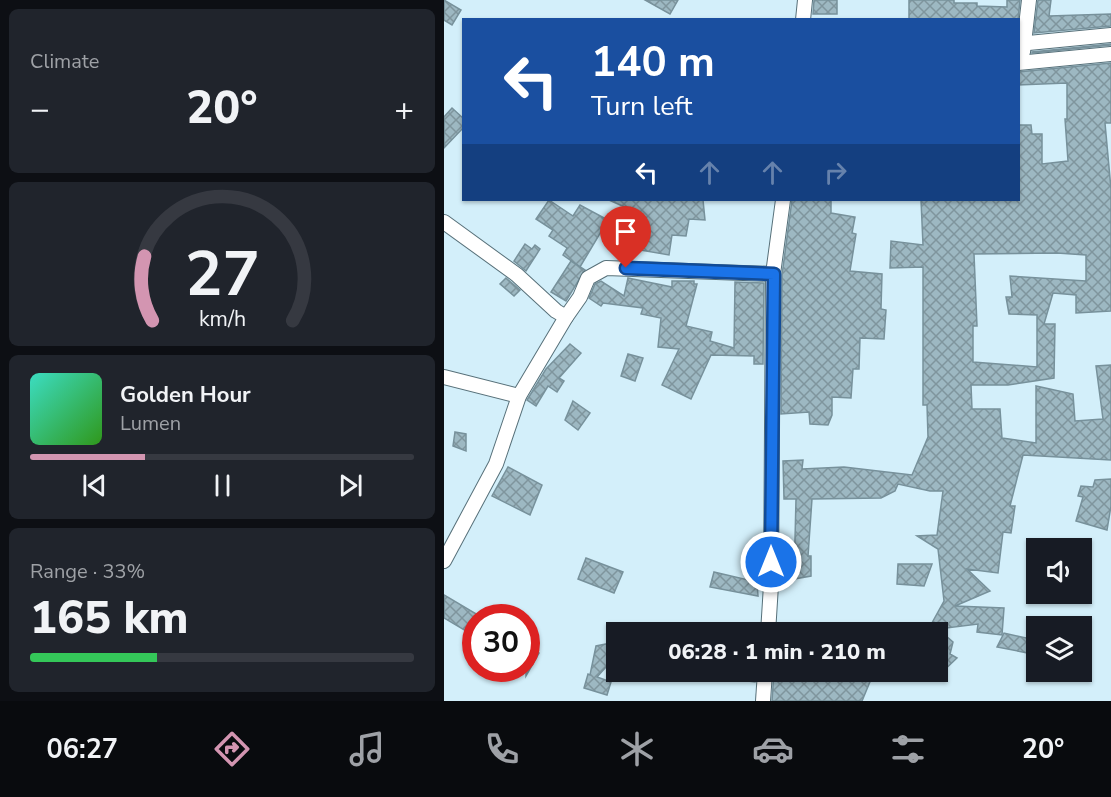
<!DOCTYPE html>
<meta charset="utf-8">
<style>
body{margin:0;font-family:"Nunito Sans",sans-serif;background:#20242c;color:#f1f3f6;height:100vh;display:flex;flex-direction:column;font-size:22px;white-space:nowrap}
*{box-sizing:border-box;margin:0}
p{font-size:20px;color:#9ea1a6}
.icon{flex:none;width:33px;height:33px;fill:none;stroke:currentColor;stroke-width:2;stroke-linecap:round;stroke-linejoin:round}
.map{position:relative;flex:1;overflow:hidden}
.drawer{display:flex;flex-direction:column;gap:9px;padding:9px;background:#0d0f14;width:444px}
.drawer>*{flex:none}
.hud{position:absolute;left:18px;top:18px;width:558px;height:183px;border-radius:0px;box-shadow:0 2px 4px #0004;background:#1a4fa0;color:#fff;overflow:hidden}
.tools{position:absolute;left:582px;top:538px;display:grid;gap:12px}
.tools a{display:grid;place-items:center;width:66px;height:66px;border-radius:0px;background:#171b24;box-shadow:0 2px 4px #0004;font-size:30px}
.speed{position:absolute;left:18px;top:604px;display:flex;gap:12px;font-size:30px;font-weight:700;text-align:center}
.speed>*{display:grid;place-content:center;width:78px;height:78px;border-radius:50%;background:#171b24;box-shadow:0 2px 4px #0004;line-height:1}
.speed .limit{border:9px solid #d22;background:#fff;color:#111}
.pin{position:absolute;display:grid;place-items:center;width:51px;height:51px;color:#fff;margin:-62px -26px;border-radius:50% 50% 50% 0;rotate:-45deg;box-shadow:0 0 6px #0007}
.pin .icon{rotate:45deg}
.me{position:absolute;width:66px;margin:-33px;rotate:0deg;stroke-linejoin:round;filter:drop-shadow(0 0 4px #0008)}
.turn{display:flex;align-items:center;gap:21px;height:126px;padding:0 30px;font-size:27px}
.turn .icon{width:78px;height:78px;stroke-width:2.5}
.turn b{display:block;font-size:42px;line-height:51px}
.lanes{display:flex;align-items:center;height:57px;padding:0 30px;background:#0003;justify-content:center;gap:30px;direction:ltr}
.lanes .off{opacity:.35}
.big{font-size:45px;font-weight:800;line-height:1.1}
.drawer .widget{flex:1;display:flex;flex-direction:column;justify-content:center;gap:9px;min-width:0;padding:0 21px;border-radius:9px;background:#20242c}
.drawer .dial{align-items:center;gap:0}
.dial svg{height:156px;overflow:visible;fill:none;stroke:#363941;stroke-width:7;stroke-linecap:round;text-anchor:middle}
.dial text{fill:#f1f3f6;stroke:none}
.song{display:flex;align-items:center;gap:18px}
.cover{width:72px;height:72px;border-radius:9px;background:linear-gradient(135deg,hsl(170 70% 55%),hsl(110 70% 35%))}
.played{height:6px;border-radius:3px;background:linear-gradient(90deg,#d395b1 30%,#363941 30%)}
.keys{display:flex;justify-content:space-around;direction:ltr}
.heat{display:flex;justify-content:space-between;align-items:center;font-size:33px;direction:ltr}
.charge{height:9px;border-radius:4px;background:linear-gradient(90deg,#34c759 33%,#363941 0)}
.trip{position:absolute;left:162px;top:622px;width:342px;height:60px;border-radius:0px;background:#171b24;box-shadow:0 2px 4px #0004;font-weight:800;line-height:60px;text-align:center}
.menu{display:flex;height:96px;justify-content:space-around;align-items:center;background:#090b0e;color:#9ea1a6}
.menu .icon{width:42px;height:42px}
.menu .selected{color:#d395b1}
.menu b{font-size:27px;color:#f1f3f6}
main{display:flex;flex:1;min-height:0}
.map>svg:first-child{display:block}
</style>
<main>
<section class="drawer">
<div class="widget"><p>Climate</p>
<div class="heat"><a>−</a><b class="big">20°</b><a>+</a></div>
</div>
<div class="widget dial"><svg viewBox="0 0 100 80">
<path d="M14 69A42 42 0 1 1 86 69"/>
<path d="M14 69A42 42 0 0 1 10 36" stroke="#d395b1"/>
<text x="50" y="56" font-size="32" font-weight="700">27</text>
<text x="50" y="72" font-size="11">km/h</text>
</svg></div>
<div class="widget">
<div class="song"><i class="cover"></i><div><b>Golden Hour</b><p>Lumen</p></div></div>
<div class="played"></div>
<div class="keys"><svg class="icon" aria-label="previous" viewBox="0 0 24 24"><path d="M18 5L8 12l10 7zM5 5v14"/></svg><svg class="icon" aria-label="pause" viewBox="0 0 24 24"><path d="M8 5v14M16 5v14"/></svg><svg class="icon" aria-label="next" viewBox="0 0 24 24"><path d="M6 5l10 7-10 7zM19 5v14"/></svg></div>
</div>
<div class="widget"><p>Range · 33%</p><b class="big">165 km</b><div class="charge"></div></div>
</section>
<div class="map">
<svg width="667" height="701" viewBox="0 0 667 701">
<defs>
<pattern id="building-cross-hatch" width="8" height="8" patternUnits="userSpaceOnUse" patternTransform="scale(1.5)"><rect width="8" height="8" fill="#9db8c2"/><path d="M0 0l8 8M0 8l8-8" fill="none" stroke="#7f959d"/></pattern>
</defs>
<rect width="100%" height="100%" fill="#d3effa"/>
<!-- building -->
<g fill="url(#building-cross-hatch)" stroke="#77919b" stroke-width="1.5" fill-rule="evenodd">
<polygon points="0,0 17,10 8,25 0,20"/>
<polygon points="201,0 234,0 226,14"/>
<polygon points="370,0 393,0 393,14 369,14"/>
<polygon points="465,0 510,0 510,3 533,3 533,6 563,7 563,0 576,0 574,20 465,20"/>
<polygon points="594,0 607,0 605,16 667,14 667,26 590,33"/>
<polygon points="667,44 667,45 588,53 588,52"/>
<path d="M 667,63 L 667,123 L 661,123 L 667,189 L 667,311 L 632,313 L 632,295 L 609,293 L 600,324 L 611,324 L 610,378 L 564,385 L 527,385 L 528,409 L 556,409 L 558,438 L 592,443 L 592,386 L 629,394 L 631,421 L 659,419 L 652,366 L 667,365 L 667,460 L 579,455 L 566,506 L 571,506 L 567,533 L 559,532 L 554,573 L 523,569 L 546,591 L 511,606 L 560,608 L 558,635 L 533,632 L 534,624 L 494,629 L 509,642 L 506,654 L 513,658 L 494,676 L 494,629 L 484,630 L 500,601 L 494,549 L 473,536 L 493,535 L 499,491 L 486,491 L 454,484 L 451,491 L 437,498 L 368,499 L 364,556 L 367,556 L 367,576 L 350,579 L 352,499 L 340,499 L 339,461 L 359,460 L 358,469 L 400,467 L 468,475 L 484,437 L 483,405 L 479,405 L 479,267 L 446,268 L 447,241 L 479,245 L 477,200 L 574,200 L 574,125 L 587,125 L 588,134 L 598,134 L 598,164 L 624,161 L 621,119 L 623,119 L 623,83 L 574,85 L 574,72 ZM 613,253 L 642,255 L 642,281 L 566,276 L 568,297 L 562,297 L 565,314 L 593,315 L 593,367 L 529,362 L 529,326 L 533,326 L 530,254 Z"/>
<polygon points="8,108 20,119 20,127 0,148 0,117"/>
<polygon points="105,200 129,216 136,205 164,220 136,267 119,255 123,248 105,236 109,230 92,219"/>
<polygon points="165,200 259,200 261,220 245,219 242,236 228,235 225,255 184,248 192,212"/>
<polygon points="348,200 387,200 387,213 411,217 408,233 412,234 406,271 438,274 437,309 442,310 440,339 416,338 415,369 409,369 407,398 388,397 388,415 384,425 366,424 365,412 337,414 338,275"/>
<polygon points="81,244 88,249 91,245 96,249 82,271 70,261"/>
<polygon points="127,261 141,270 122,301 107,292"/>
<polygon points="62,278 76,290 70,296 56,284"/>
<polygon points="184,278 228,287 228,281 250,281 250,284 253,284 242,326 268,332 266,341 290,348 291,282 320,283 319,364 310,364 310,356 267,355 247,399 218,385 235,349 214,347 217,318 197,314 199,308 159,303 157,306 145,298 151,284 157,281 180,296"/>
<polygon points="126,344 137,353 115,378 120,381 113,392 104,386 92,406 83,400 102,369"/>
<polygon points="184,354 199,358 191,381 177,376"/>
<polygon points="129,401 146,413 134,430 121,420"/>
<polygon points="11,432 22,434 22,451 9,446"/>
<polygon points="64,467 98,485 86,515 48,496"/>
<polygon points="667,479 667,506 663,530 632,521 639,497 634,496 637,486 649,487 651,480"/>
<polygon points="142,558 179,572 170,593 134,579"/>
<polygon points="454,564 488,564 480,586 453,584"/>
<polygon points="270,572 313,582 314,596 266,587"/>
<polygon points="0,595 39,618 31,618 32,637 0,618"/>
<polygon points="595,624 589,654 553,647 560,633 582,638"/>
<polygon points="167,643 163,666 153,677 167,682 163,695 140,688 144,674 146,675 152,646"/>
<polygon points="82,646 95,653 82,676"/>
<polygon points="289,672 312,672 311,682 288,679"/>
<polygon points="330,672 430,672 418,701 328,701"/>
</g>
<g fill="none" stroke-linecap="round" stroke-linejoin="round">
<defs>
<g id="minor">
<polyline points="359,20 361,0"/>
<polyline points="574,44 667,35"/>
<polyline points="579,52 585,0"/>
<polyline points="574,63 667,54"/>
<polyline points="0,222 73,275 112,311 122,317 136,297 144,278 162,268 329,274"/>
<polyline points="0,377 75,396"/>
<polyline points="0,561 52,464 75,396 122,317"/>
<polyline points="324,633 327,585 329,274 339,200"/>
<polyline points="319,701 321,672"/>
</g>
</defs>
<!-- minor casing -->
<use href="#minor" stroke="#577079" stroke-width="16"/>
<!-- minor -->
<use href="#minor" stroke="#fff" stroke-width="14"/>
</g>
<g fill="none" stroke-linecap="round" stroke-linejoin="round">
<defs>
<polyline id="route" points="182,268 330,274 327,562"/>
</defs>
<!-- route casing -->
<use href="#route" stroke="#114b97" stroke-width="15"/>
<!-- route -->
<use href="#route" stroke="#1a73e8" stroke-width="10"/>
</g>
</svg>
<div class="tools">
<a><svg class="icon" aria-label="sound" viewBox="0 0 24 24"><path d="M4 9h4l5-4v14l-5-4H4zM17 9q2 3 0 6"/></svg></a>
<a><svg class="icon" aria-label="layers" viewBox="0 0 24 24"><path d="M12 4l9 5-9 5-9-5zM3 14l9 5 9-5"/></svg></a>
</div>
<div class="speed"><div class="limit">30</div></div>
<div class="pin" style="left:182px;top:268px;background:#d93025"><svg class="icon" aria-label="arrive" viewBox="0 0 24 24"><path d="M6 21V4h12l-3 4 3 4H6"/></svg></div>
<svg class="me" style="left:327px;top:562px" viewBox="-20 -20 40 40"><circle r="17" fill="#1a73e8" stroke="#fff" stroke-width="3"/><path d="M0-11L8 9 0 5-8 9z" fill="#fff"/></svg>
<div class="trip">06:28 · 1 min · 210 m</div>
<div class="hud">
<div class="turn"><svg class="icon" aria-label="left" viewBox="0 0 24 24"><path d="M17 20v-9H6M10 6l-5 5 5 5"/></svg><div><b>140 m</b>Turn left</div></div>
<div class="lanes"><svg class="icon" aria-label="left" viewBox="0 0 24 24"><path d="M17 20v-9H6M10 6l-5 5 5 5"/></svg><svg class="icon off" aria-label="ahead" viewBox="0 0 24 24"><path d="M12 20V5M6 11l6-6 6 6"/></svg><svg class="icon off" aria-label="ahead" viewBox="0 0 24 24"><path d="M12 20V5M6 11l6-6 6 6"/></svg><svg class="icon off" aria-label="right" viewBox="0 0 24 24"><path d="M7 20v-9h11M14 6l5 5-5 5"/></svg></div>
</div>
</div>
</main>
<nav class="menu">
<b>06:27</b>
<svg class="icon selected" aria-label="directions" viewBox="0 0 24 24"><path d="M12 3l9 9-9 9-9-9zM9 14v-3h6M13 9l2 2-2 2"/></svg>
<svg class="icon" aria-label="music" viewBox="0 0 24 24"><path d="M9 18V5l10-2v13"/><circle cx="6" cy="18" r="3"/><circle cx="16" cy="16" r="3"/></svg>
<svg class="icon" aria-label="phone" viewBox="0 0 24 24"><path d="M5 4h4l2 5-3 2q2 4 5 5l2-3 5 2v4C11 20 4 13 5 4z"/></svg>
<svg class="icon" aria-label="climate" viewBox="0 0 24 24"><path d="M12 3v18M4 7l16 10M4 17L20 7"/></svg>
<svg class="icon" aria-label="car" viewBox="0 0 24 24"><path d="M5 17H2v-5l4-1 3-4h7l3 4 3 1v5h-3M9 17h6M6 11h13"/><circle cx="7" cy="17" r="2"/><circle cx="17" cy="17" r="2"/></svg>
<svg class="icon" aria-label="filters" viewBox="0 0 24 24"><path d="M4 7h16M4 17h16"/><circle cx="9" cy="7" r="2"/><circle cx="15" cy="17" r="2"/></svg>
<b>20°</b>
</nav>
